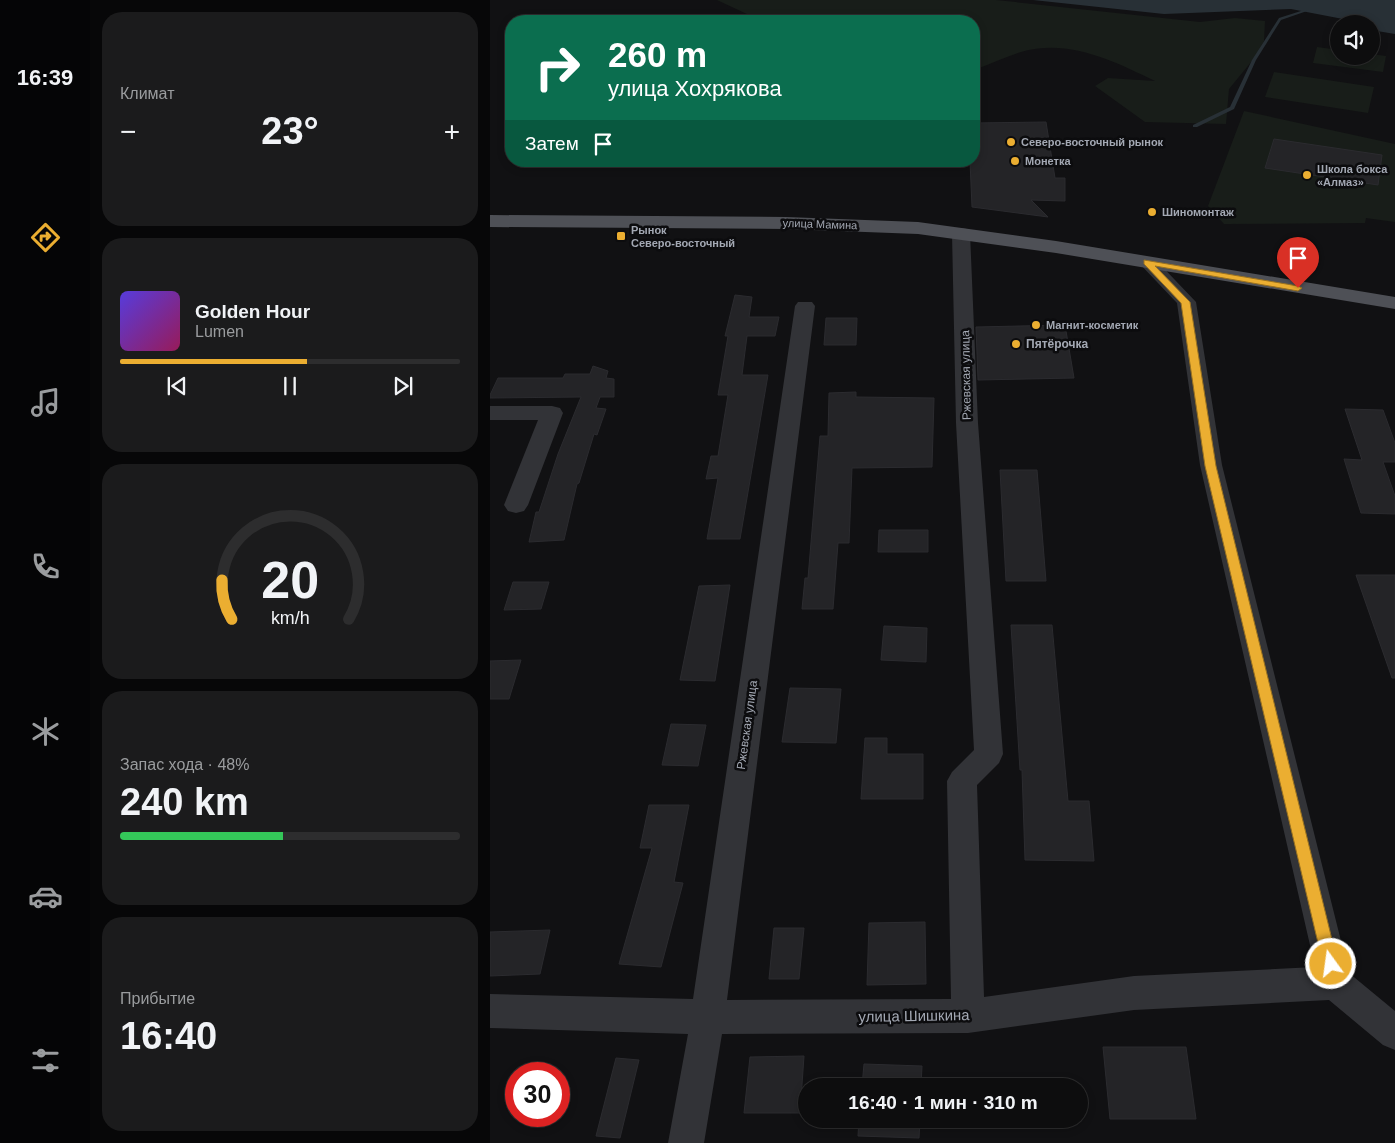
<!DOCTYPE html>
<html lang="ru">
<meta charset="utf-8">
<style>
body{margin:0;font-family:Helvetica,sans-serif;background:#1b1b1c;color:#f1f3f6;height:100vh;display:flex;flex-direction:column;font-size:19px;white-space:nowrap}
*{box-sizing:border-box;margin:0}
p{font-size:16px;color:#9a9c9e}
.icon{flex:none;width:28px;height:28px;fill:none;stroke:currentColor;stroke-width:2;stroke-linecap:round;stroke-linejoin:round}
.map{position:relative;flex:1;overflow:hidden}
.panel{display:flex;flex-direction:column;gap:12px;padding:12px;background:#070708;width:400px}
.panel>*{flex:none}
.banner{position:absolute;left:15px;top:15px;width:475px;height:152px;border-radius:20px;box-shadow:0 2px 8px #0003,0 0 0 1px #2d2d2e;background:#0b6e4f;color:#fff;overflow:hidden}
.controls{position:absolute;left:840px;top:15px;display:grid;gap:10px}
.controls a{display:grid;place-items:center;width:50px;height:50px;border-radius:50%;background:#0d0d0e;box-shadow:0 2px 8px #0003,0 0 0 1px #2d2d2e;font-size:25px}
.speed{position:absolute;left:15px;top:1062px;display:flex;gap:10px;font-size:25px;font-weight:700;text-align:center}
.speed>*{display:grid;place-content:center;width:65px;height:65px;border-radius:50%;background:#0d0d0e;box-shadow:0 2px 8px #0003,0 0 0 1px #2d2d2e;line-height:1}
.speed .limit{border:8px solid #d22;background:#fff;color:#111}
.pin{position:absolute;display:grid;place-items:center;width:42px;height:42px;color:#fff;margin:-51px -21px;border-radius:50% 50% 50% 0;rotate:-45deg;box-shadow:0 0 5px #0007}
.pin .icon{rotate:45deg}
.me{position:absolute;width:55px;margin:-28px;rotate:346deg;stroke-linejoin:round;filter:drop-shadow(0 0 4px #0008)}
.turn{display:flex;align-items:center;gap:18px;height:105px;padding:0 20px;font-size:22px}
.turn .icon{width:65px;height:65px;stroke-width:2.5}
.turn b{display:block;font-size:35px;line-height:42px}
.then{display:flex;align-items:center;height:48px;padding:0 20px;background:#0003;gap:10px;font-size:19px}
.big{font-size:38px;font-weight:600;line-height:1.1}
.panel .widget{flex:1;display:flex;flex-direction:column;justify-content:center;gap:8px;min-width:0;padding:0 18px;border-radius:20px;background:#1b1b1c}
.panel .dial{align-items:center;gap:0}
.dial svg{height:130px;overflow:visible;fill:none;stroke:#2d2d2e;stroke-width:7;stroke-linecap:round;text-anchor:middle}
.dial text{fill:#f1f3f6;stroke:none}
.song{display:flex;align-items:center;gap:15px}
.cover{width:60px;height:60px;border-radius:8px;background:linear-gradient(135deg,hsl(250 70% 55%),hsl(330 70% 35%))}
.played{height:5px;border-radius:2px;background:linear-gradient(90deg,#ebae31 55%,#2d2d2e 55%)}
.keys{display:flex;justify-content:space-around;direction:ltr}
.heat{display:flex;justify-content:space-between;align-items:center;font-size:28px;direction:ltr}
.charge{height:8px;border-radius:4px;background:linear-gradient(90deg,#34c759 48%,#2d2d2e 0)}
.trip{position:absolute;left:308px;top:1078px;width:290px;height:50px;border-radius:25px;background:#0d0d0e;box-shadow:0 2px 8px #0003,0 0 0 1px #2d2d2e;font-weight:600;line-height:50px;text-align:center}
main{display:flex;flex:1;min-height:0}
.tab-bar{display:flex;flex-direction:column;width:90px;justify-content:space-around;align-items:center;background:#050506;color:#9a9c9e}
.tab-bar .icon{width:35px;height:35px}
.tab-bar .active{color:#ebae31}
.tab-bar b{font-size:22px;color:#f1f3f6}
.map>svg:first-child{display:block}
</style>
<main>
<nav class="tab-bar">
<b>16:39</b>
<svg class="icon active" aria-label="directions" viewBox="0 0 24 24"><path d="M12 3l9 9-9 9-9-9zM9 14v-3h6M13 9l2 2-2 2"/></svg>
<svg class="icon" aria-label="music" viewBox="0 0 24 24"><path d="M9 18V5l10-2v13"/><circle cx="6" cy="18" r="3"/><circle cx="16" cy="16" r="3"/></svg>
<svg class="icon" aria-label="phone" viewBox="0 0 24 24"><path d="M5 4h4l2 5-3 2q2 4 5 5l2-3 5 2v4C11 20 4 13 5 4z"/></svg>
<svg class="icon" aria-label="climate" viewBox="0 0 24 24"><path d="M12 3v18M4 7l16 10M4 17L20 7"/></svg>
<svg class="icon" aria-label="car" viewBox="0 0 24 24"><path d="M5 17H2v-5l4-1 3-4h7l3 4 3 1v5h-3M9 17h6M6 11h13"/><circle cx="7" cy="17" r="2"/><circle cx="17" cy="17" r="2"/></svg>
<svg class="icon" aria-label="filters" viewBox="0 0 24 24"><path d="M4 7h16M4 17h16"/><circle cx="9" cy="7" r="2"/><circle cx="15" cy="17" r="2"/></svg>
</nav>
<section class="panel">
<div class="widget"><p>Климат</p>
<div class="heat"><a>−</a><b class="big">23°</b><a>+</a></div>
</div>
<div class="widget">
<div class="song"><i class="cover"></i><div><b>Golden Hour</b><p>Lumen</p></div></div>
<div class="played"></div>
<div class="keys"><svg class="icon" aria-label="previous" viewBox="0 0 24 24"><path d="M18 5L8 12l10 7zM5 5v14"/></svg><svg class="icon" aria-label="pause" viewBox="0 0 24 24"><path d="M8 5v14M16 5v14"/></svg><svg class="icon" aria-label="next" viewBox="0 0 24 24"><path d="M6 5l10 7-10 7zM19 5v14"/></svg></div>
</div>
<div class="widget dial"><svg viewBox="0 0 100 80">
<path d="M14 69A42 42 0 1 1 86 69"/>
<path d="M14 69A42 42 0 0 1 8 45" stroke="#ebae31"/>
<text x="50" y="56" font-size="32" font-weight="700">20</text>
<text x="50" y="72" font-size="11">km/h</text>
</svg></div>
<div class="widget"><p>Запас хода · 48%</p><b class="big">240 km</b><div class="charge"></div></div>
<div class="widget"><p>Прибытие</p><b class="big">16:40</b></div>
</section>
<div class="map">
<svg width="905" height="1143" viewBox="0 0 905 1143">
<rect width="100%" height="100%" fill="#111113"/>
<!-- green -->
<g fill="#181d19">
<path d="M 227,0 L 506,0 L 710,22 L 745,18 L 775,21 L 774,41 L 766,56 L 739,89 L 736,124 L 655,122 L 605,86 L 618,78 L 665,81 C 624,61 578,38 531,52 C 515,57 500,64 484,70 L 484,21 L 300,21 L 259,15 Z"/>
<polygon points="827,47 849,50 849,56 881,56 881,54 896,56 893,72 823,63"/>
<polygon points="784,72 884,87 878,113 775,97"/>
<polygon points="754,111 905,144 905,222 876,218 875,223 734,224 718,206"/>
</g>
<!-- water -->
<polygon fill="#283036" points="543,0 905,0 905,34 881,30 881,24 865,24 853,19 801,9 674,14"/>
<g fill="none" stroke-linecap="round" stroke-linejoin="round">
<!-- stream -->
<polygon fill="#283036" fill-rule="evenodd" points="814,10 817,11 791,20 766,60 744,109 707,127 703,127 703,125 740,107 762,60 789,18"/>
</g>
<!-- building -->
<g fill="#242427" stroke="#2b2b2f">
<polygon points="556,122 565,178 575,178 575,201 541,200 558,217 482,207 480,161 484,161 484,123"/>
<polygon points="784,139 892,155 888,185 775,168"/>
<polygon points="245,295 262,297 259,317 289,317 285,336 257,336 252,375 278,375 250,539 217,539 228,478 216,479 221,456 228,456 238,395 228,395 238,336 235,336"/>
<polygon points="336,318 367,318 366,345 334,345"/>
<polygon points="575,325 584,378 488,380 486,327"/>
<polygon points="103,366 118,371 116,378 124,379 124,397 110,397 106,408 116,409 107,435 104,434 89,483 87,484 74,540 39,542 46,512 49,512 68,454 91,397 0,398 0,395 8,378 73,378 75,374 100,374"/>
<polygon points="366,392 366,397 444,398 442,467 362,468 359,543 348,543 343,609 312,609 315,578 318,578 330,436 338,436 339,393"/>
<polygon points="855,409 893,410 905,443 905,462 893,462 905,496 905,514 871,513 854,459 872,460"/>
<polygon points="510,470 547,470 556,581 516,581"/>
<polygon points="389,530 438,530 438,552 388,552"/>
<polygon points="866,575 905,575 905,678 902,678"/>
<polygon points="23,582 59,582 51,609 14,610"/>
<polygon points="240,585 225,681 190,680 209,586"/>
<polygon points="521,625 562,625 578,801 599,801 604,861 535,860 532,770 530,770"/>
<polygon points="394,626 437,628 436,662 391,660"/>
<polygon points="31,660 19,699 0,699 0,661"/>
<polygon points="300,688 351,689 346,743 292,742"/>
<polygon points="181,724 216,725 208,766 172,765"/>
<polygon points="375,738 397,738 397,754 433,754 433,799 371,799"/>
<polygon points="159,805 199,805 184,882 193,883 171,967 129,964 162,848 150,848"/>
<polygon points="435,922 436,984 377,985 379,923"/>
<polygon points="284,928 314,928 309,979 279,979"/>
<polygon points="60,930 50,974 0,976 0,932"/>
<polygon points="613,1047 696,1047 706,1119 620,1119"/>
<polygon points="314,1056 310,1113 254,1113 260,1057"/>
<polygon points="126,1058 149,1060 130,1138 106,1136"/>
<polygon points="374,1064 432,1066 431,1086 372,1086"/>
<polygon points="369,1119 430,1119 429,1138 368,1136"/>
</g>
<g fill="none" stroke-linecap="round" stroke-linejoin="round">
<!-- minor -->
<g fill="#323337" fill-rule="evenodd">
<polygon points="471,228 477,229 480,233 488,423 513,754 509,763 487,785 494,997 644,976 825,967 710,465 687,303 648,262 650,258 664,258 706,302 732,465 859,973 905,1011 905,1050 893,1045 839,1000 644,1010 478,1033 232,1034 214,1143 178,1143 198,1034 0,1028 0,994 203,999 305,306 308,302 322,302 325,306 237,1000 461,999 457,781 462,772 484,750 466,423 462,233 465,229"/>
<polygon points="0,406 62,406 70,408 73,413 38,505 34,511 26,513 18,511 14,505 48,420 0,420"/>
</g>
<!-- major -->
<polygon fill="#4e5056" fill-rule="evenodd" points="0,215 296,217 428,222 566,241 905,297 905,309 566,253 428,234 296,229 0,227"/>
</g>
<!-- route -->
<polygon fill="#ebae31" stroke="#997120" points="654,260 808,286 812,288 808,291 665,266 700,302 726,466 848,964 846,969 841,971 835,969 833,964 715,466 691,303 654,264"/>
<!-- markers -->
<g fill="#ebae31" stroke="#0c0c0e" stroke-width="2">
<circle cx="521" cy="142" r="5"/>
<circle cx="525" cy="161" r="5"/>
<circle cx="817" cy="175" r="5"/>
<circle cx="662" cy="212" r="5"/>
<rect x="126" y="231" width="10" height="10" rx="2.5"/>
<circle cx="546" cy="325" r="5"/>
<circle cx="526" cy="344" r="5"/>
</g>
<g text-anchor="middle" stroke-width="5" stroke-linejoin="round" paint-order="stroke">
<!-- far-poi labels -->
<g font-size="11" font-weight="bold" fill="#a3a8b3" stroke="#0c0c0e" text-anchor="start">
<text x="531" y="146">Северо-восточный рынок</text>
<text x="535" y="165">Монетка</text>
<text x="827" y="173">Школа бокса<tspan x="827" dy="13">«Алмаз»</tspan></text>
<text x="672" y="216">Шиномонтаж</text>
<text x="141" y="234">Рынок<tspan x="141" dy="13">Северо-восточный</tspan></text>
<text x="556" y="329">Магнит-косметик</text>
</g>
<!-- far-street labels -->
<g font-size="11" fill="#a3a8b3" stroke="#0c0c0e">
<text transform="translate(330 224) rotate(2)" y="4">улица Мамина</text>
</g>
<!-- poi labels -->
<g font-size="12" font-weight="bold" fill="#a3a8b3" stroke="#0c0c0e" text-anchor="start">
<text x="536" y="348">Пятёрочка</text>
</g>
<!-- street labels -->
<g font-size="12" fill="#a3a8b3" stroke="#0c0c0e">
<text transform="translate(476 375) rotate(-91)" y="4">Ржевская улица</text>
<text transform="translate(257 725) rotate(-82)" y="4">Ржевская улица</text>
</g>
<!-- near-street labels -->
<g font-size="15" fill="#a3a8b3" stroke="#0c0c0e">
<text transform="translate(424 1016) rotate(-1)" y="5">улица Шишкина</text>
</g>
</g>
</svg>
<div class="controls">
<a><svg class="icon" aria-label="sound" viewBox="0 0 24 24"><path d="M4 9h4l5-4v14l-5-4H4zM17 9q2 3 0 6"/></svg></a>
</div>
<div class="speed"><div class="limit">30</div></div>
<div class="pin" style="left:808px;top:288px;background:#d93025"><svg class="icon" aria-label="arrive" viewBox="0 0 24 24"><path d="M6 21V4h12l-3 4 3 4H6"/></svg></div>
<svg class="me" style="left:841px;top:964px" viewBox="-20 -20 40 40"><circle r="17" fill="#ebae31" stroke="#fff" stroke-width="3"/><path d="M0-11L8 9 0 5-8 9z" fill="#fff"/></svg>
<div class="trip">16:40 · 1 мин · 310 m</div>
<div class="banner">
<div class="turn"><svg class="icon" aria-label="right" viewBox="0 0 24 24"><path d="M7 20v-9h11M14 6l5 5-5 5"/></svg><div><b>260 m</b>улица Хохрякова</div></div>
<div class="then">Затем<svg class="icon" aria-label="arrive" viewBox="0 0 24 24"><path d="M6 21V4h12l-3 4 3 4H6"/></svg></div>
</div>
</div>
</main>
